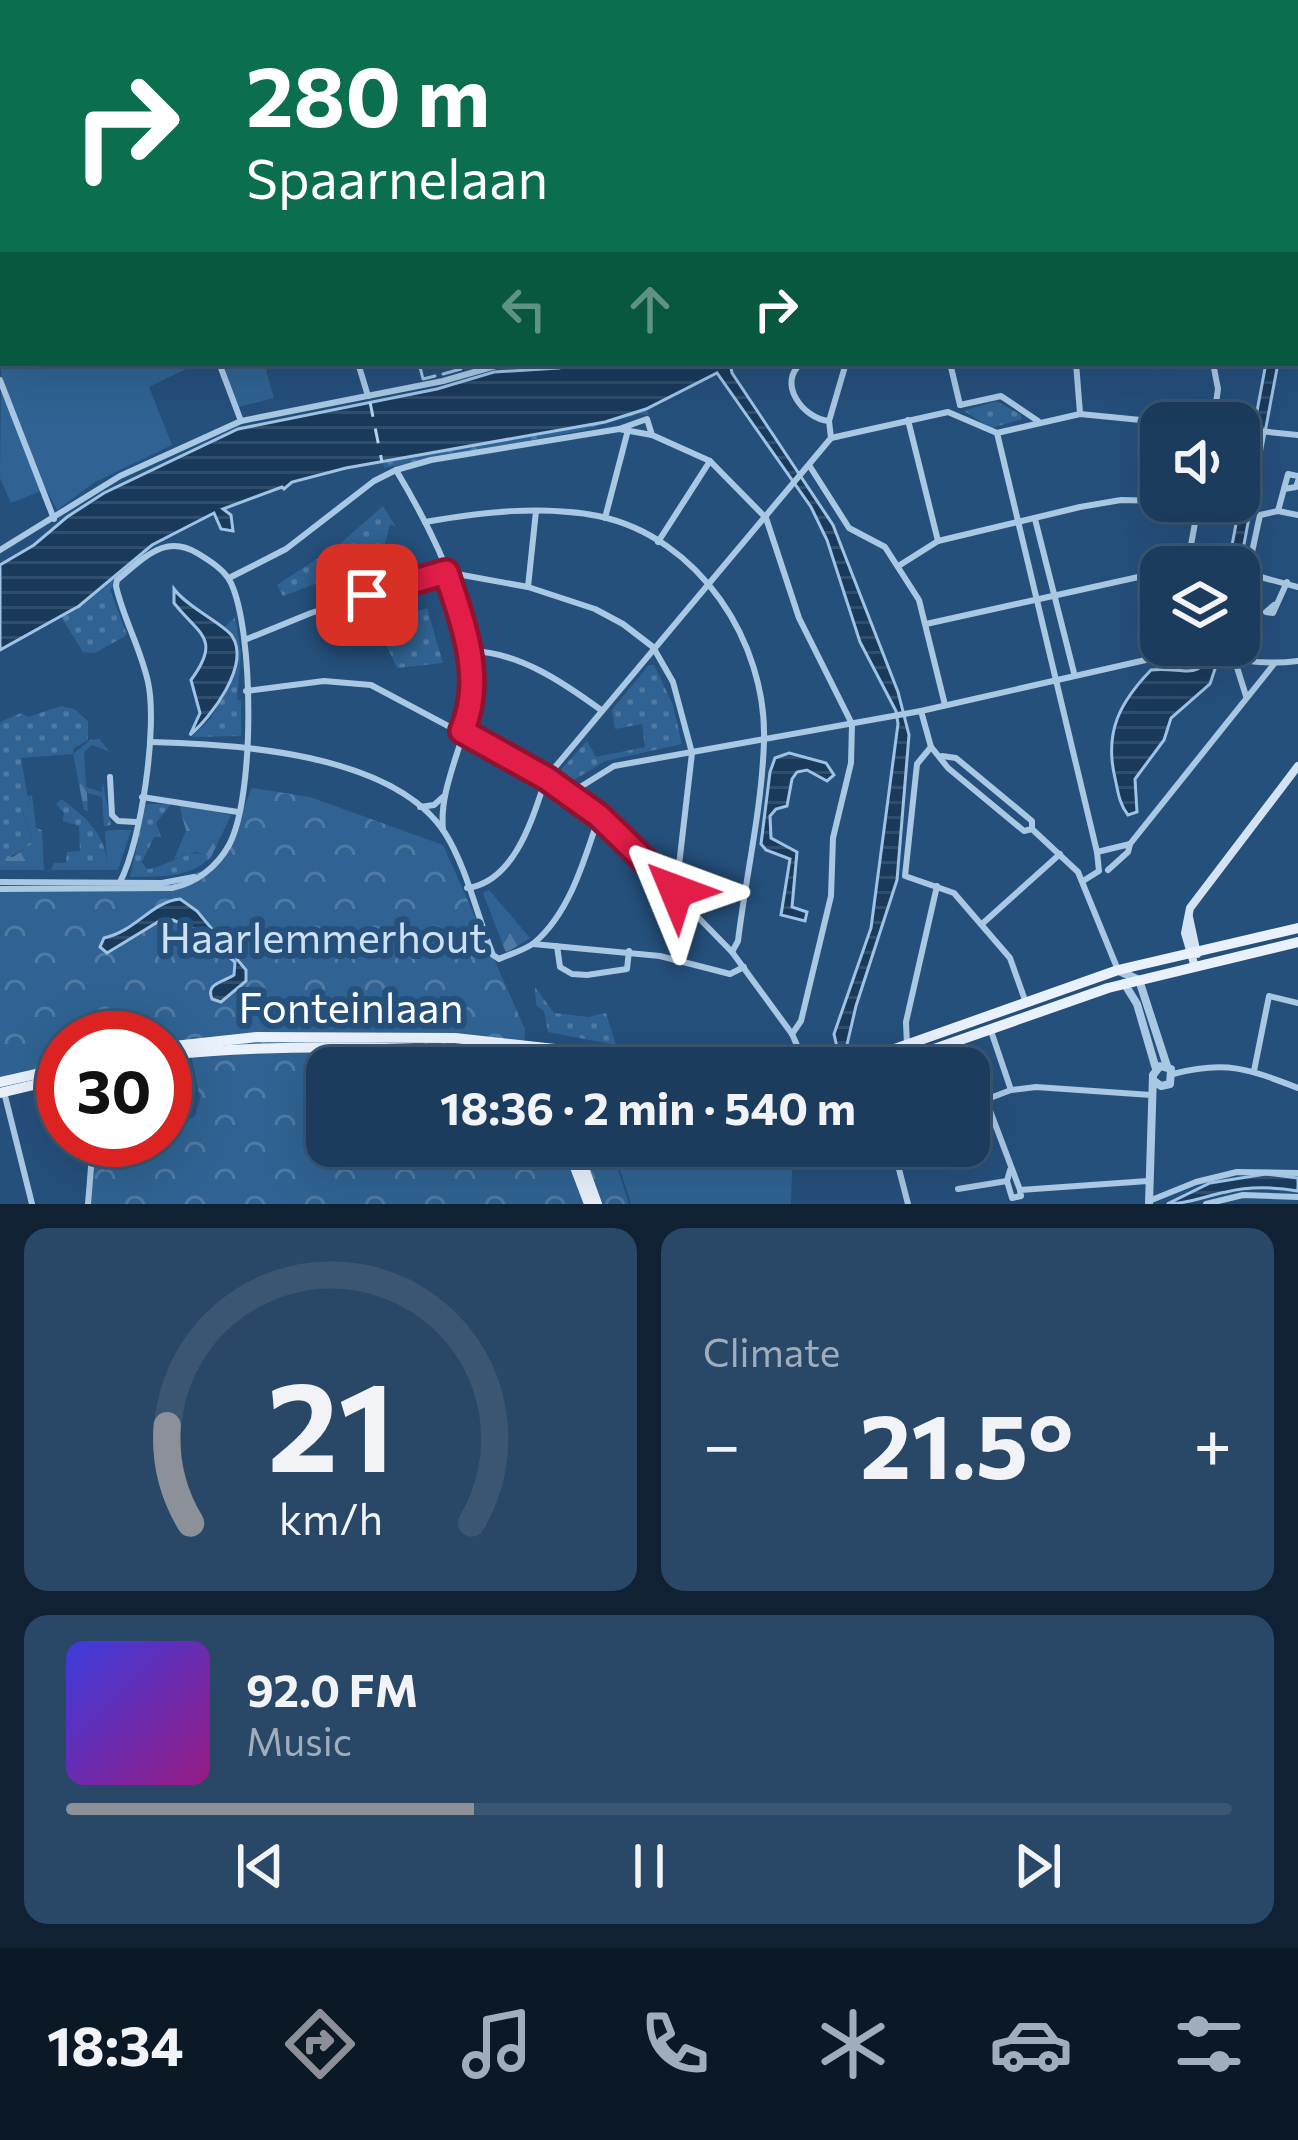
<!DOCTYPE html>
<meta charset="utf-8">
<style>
body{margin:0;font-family:Commissioner,sans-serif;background:#294766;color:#f1f3f6;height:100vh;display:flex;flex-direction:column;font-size:45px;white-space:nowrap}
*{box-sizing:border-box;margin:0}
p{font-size:39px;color:#a0adbc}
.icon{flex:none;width:66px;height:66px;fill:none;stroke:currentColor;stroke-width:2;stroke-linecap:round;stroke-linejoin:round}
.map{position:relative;height:1204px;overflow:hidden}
.side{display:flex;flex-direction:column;gap:24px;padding:24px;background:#0f2133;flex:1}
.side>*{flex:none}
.hud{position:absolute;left:0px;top:0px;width:1299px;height:366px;box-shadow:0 12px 48px #0002,0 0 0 3px #3a5672;background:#0b6e4f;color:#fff;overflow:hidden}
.fabs{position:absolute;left:1140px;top:402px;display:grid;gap:24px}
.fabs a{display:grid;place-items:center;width:120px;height:120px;border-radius:24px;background:#1c3c5d;box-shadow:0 12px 48px #0002,0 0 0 3px #3a5672;font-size:60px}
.speed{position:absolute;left:36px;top:1011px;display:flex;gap:24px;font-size:60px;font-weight:700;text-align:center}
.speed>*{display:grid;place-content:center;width:156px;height:156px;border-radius:50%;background:#1c3c5d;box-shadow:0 12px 48px #0002,0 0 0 3px #3a5672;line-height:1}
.speed .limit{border:18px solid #d22;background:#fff;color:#111}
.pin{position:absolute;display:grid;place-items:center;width:102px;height:102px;color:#fff;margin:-51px;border-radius:24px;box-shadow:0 6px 18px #0006}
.me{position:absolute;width:132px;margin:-66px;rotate:314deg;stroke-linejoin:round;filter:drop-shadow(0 0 9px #0008)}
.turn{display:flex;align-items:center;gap:42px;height:252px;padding:0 48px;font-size:54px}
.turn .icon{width:156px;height:156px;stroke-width:2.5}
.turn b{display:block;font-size:84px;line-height:102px}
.lanes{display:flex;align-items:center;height:114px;padding:0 48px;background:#0003;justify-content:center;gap:60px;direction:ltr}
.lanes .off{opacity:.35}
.big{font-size:90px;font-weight:700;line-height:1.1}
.side .widget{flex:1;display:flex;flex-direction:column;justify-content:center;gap:18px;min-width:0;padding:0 42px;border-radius:24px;background:#294766}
.side .dial{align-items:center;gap:0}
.dial svg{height:312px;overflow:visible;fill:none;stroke:#3a5672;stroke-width:7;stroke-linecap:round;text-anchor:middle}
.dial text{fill:#f1f3f6;stroke:none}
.song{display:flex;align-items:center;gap:36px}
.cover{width:144px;height:144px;border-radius:18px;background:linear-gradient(135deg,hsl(240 70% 55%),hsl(310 70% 35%))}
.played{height:12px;border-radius:6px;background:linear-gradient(90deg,#8c9099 35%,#3a5672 35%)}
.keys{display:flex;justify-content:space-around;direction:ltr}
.heat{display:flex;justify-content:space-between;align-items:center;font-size:66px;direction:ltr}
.side .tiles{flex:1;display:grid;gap:24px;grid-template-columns:1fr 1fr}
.widget:last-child{grid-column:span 2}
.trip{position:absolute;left:306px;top:1047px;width:684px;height:120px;border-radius:24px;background:#1c3c5d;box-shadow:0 12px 48px #0002,0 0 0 3px #3a5672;font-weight:700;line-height:120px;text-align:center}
.dock{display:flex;height:192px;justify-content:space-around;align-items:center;background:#0b1825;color:#a0adbc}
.dock .icon{width:84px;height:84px}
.dock .selected{color:#8c9099}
.dock b{font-size:54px;color:#f1f3f6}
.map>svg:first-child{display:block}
</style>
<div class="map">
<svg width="1298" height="1204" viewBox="0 0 1298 1204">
<defs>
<pattern id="grass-dots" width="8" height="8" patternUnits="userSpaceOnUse" patternTransform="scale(3)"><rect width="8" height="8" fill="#306393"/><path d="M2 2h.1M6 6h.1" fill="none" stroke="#4f7aa3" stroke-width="1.8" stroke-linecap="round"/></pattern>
<pattern id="forest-firs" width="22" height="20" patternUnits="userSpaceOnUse" patternTransform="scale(3)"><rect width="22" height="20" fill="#306393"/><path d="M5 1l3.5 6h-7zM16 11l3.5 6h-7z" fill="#4f7aa3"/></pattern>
<pattern id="park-crowns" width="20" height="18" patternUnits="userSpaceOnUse" patternTransform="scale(3)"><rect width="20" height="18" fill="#306393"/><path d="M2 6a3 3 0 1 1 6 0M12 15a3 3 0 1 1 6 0" fill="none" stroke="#4f7aa3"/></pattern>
<pattern id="water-rules" width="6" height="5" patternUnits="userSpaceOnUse" patternTransform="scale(3)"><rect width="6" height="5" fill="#1a3a5c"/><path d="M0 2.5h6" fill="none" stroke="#314e6c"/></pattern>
</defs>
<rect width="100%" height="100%" fill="#25507c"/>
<!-- grass -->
<g fill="url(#grass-dots)">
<polygon points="996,401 1020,414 1022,419 991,428 964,411"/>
<polygon points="646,409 649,415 639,414 579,431 384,468 383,463 584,427"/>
<polygon points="383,506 396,527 390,524 381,559 283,596 277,585 341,543"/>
<polygon points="143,552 146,556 117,579 110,590 127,635 95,653 83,652 61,617"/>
<polygon points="427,608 443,663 397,668 376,624"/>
<polygon points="235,618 241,653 237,699 241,701 241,736 192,737 211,718 235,673 235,645 223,628"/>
<polygon points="649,665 654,665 673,705 682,744 605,761 569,783 559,777 558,773 587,741 596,757 645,747 642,724 615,729 612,710"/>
<polygon points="61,706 74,709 88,721 88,740 73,749 73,754 21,758 29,805 23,813 34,843 8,858 0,854 0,722 21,713 28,717"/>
<path d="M 61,799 C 84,815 105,834 107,862 L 66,863 L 67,852 L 80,851 L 79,826 L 63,821 L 64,813 L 56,804 Z"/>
<path d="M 146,804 L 171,804 L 156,823 L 161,837 L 154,837 L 142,862 L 147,869 C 170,867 188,845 211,857 C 188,879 160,876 130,877 Z"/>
<polygon points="535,987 554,1013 588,1017 606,1013 616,1045 548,1032 544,1011 536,1005"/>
</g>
<!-- forest -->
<g fill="url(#forest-firs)">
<polygon points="99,739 110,752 92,745 84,752 86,787 101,792 103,783 111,825 104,826 102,797 87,793 88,811 84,810 73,754 90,740"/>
<polygon points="32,795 36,828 42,830 44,870 0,870 0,854 13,857 34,842 23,813 29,805 28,796"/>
<polygon points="179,804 231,815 211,857 197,852 174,859 186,831"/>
<polygon points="131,830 118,870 51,870 54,863 107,862 105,831"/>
<polygon points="489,890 530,938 506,953 483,893"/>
</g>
<!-- park -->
<path fill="url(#park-crowns)" d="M 252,788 L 310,797 L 443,845 L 525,1029 L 523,1060 L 578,1064 L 579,1068 L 327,1068 L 327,1146 L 611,1148 L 629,1204 L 91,1204 L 91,1169 L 108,1140 L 165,1140 L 165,1126 L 173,1130 L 195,1116 L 200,1098 L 188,1041 L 165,1044 L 165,1038 L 63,1038 L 63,1064 L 0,1078 L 0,887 C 49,887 188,896 222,857 C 233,843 244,805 252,788 Z"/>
<!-- pitch -->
<g fill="#306393">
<polygon points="3,212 3,363 198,363 149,387 172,445 95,482 57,510 46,489 11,503 0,478"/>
<polygon points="217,363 284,363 266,370 274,398 234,408"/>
<polygon points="607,1146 793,1146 791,1204 631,1204 613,1147"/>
</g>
<!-- water -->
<g fill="url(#water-rules)" stroke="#9ec3e5" stroke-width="3">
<polygon points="579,363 730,363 732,373 833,525 898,692 909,735 897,880 856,1006 845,1053 837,1047 834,1034 871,928 898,724 896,711 860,642 827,540 811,507 717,373 646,409 605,422 346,468 292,482 284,489 282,487 223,509 231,515 233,531 221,529 214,513 152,545 79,606 0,650 0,565 34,545 67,517 104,493 238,429 437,389 494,372 559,368"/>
<polygon points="1266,363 1278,363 1239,571 1239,567 1228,567"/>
<path d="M 174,589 C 188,608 224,624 232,636 C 251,665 211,717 190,735 L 200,713 L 191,680 C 222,638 199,635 174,603 Z"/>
<path d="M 1215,645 L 1223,645 L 1210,684 L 1171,718 L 1164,740 L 1135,779 L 1137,812 L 1128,815 C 1119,804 1118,791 1115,778 C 1104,732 1120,702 1151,670 C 1184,666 1199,685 1215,645 Z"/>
<polygon points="789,753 826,763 834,775 827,781 807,770 797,772 792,779 787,806 776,809 770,816 771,838 797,852 792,907 807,912 805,921 781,915 790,859 766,850 761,844 770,772 775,758"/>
<path d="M 180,899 L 197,911 L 246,970 L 246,981 L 221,1002 L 212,999 C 205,983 224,982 234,975 L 235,962 L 199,931 L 173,920 L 161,920 L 107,953 L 100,947 L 104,938 C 136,931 151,902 180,899 Z"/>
<path d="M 1266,1174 L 1298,1178 L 1298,1191 C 1275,1187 1250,1186 1226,1192 C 1205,1196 1189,1204 1167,1204 L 1210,1183 Z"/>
</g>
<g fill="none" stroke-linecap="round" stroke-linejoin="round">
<!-- stream -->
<g stroke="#9ec3e5" stroke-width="3">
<polyline points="419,363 423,379 435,376"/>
<polyline points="469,367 487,363"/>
<polyline points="443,374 461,369"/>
</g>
<!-- ferry -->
<polyline stroke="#b5d1ec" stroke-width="3" stroke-dasharray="15 12" stroke-linecap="butt" points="370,402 382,462"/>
<!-- pedestrian -->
<polyline stroke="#a9c8e4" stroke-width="4.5" points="0,356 3,355"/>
<!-- minor -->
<g stroke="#a9c8e4" stroke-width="6">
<polyline points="6,0 7,3"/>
<polyline points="75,0 76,3"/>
<polyline points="235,0 236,3"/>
<polyline points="244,0 245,3"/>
<polyline points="433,0 433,3"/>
<polyline points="511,0 512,3"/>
<polyline points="312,3 325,0"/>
<polyline points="614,3 622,0"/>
<polyline points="960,3 962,0"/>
<polyline points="0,98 3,97"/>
<polyline points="0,135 3,146"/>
<polyline points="219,363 241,421"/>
<polyline points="358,363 368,396"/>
<path d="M 802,363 C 776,382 803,419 829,421"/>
<polyline points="950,363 960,405"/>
<polyline points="1076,363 1080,413"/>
<polyline points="0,380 54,519"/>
<polyline points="960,405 1001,396 1038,421"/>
<polyline points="908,420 938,541"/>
<polyline points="1213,423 1218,389 1213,363"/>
<polyline points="619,429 647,419 652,435 710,461 766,518 799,618 852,724 851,763 833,838 831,896 801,1021 792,1034"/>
<polyline points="1239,429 1298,435"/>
<polyline points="997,433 1097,852 1130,844 1128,852 1108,870"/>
<polyline points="831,438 948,412 997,433 1080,414 1171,423"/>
<polyline points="809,465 849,528 885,547 919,600 945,705"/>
<path d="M 396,470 C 438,540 483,630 468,713 C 461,752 439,790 443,830"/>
<polyline points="1284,489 1296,487 1298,481"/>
<polyline points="1278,511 1288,474 1298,476"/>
<polyline points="1298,515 1278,511 1260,515 1249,566 1257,576 1298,587"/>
<polyline points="605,518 628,430"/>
<polyline points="1035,519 1074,673"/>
<path d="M 425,522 C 482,512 542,505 598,516 C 699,537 767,642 764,741 C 762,808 746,875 738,941 L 732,952"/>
<polyline points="658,542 710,461"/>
<polyline points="0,550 120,476 241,421 443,381 506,363"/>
<polyline points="900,565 938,541 1080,507 1121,500 1161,501"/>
<polyline points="1187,567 1199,501"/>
<polyline points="229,578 286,549 374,481 396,470 431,460 619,429 652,435"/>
<polyline points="528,587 536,511"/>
<polyline points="1274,605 1266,612 1273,613 1287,582"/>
<polyline points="926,624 1161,572"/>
<polyline points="247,639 311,613 446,572 528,587 595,609 623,624 653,647 673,682 692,753 676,891"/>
<path d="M 471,651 C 519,652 564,683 601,710"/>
<polyline points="1235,661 1246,696"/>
<polyline points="246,691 324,681 371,685 546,778 599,816 732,952 792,1034 807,1068"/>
<polyline points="921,711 931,747"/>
<path d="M 151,742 C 236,744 393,753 445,833 C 467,868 477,916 493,955 L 499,959 C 510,954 525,950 534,943 C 570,913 585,858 599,816"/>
<polyline points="931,747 917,764 905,876 954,893 1010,958 1026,1003"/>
<polyline points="932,748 948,768 1024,831 1032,829 1078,872 1118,970"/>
<polyline points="942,756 956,758 1032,821 1032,829"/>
<polyline points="110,777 112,815 118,821 136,822"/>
<path d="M 569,794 L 614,766 L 921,711 L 1194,649 C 1230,659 1260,666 1298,661"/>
<polyline points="142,797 238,812"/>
<polyline points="420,807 434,805 443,797"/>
<polyline points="1130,844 1274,664"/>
<polyline points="1083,881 1099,871 1097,852"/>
<polyline points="0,882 162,883 194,877"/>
<path d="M 467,888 C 515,882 533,817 546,778 L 831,438 L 829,421 L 846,363"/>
<path d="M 0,889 L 172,888 C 196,883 217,867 229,845 C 255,797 254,632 231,583 C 225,570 210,561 197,553 C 187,547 174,544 162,548 C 145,554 131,569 117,580 L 116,586 C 123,618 141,649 148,682 C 158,727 141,842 120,882"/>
<polyline points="982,924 1060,854"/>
<polyline points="533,944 660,956 730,974 744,967"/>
<polyline points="557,946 560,967 572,974 587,975 627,969 629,951"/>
<polyline points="991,1031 1011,1090"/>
<polyline points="907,1046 906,1022 937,886"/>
<polyline points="797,1053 800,1068"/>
<polyline points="1254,1071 1269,996 1298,1003"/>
<path d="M 1173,1074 C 1226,1060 1249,1069 1298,1088"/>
<polyline points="4,1092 32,1204"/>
<polyline points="986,1100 1020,1190"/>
<polyline points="969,1106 1011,1090 1036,1087 1151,1095"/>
<polyline points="893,1146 908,1204"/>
<polyline points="1010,1170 1007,1181 1012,1198 1021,1196 1020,1190 1148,1181"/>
<polyline points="958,1189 1007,1181"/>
<polyline points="1149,1201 1196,1182 1237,1172 1298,1173"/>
<polyline points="88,1204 92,1155 102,1140"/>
<polyline points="1206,1204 1243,1195 1298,1197"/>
</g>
<!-- tertiary -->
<g stroke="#a9c8e4" stroke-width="8">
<polyline points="1119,971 1139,980 1167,1066"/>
<polyline points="1124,983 1137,1004 1156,1069"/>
<polyline points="1149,1204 1153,1075 1160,1066 1171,1069 1170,1084 1161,1086 1154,1081"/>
</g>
<!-- secondary -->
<g stroke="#d3e3f4" stroke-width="8">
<polyline points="1189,917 1197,954"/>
<polyline points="1195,967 1185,933 1190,908 1298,766"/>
</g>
<!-- primary -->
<g stroke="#e9f2fc" stroke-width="10">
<polyline points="165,1047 257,1037 455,1038 727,1068"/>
<path d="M 165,1055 C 327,1039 490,1050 651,1068"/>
<polyline points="841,1068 1118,970 1298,928"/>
<polyline points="880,1068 1108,988 1298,942"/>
<polyline points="0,1082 63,1068"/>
<polyline points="0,1093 63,1078"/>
<polyline points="567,1146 589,1204"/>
<polyline points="576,1146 597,1204"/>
</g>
</g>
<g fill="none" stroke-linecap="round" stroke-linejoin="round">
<defs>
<path id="route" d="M 367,595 L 446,572 C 463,624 485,678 462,731 L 546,778 L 599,816 L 676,891"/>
</defs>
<!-- route casing -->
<use href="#route" stroke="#92132f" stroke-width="30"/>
<!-- route -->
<use href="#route" stroke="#e11d48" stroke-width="21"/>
</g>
<g text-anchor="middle" stroke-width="12" stroke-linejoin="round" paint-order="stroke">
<!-- park labels -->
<g font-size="42" fill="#cce1f4" stroke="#25507c">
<text x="323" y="953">Haarlemmerhout</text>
</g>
<!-- street labels -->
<g font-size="42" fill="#fff" stroke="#25507c">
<text x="351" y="1023">Fonteinlaan</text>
</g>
</g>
</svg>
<div class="fabs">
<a><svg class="icon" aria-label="sound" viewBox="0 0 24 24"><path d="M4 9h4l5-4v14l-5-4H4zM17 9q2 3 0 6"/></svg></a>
<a><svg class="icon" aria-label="layers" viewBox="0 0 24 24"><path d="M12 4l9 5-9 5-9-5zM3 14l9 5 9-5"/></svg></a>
</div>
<div class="speed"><div class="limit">30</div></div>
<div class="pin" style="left:367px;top:595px;background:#d93025"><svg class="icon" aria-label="arrive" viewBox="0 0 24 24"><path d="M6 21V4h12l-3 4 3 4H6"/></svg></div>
<svg class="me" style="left:676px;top:891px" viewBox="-20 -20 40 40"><path d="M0-17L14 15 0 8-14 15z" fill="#e11d48" stroke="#fff" stroke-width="4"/></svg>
<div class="trip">18:36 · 2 min · 540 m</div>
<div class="hud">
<div class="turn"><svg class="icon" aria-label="right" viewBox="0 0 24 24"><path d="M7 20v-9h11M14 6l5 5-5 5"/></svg><div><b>280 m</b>Spaarnelaan</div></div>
<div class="lanes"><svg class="icon off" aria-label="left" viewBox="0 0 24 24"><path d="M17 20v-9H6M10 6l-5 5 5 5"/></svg><svg class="icon off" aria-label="ahead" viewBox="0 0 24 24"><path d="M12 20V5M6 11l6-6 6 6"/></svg><svg class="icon" aria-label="right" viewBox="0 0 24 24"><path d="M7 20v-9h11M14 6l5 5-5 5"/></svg></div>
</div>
</div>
<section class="side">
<div class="tiles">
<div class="widget dial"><svg viewBox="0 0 100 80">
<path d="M14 69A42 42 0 1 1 86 69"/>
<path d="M14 69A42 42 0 0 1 8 44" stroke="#8c9099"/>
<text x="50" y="56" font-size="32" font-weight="700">21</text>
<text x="50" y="72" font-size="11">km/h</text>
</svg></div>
<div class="widget"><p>Climate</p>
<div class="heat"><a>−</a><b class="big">21.5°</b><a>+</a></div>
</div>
<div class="widget">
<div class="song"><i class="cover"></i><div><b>92.0 FM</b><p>Music</p></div></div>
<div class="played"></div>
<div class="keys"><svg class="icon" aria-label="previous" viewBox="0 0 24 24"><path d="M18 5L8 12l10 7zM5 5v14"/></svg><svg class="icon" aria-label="pause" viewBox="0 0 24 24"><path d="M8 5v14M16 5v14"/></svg><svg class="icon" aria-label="next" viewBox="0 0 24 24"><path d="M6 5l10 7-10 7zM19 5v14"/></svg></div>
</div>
</div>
</section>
<nav class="dock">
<b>18:34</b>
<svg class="icon selected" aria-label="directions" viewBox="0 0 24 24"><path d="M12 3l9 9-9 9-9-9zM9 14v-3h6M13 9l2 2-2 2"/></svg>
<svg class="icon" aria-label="music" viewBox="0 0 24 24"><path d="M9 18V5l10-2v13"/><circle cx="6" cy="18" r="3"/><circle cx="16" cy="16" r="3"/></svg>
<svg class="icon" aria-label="phone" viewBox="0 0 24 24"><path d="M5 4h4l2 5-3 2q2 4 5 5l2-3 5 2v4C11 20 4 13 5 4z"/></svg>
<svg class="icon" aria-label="climate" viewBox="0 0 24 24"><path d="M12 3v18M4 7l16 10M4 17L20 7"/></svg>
<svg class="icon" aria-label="car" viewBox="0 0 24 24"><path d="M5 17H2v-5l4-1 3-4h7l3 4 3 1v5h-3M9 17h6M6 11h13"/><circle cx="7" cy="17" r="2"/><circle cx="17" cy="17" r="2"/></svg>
<svg class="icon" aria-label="filters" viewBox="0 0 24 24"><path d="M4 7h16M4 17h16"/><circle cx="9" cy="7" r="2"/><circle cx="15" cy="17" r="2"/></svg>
</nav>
